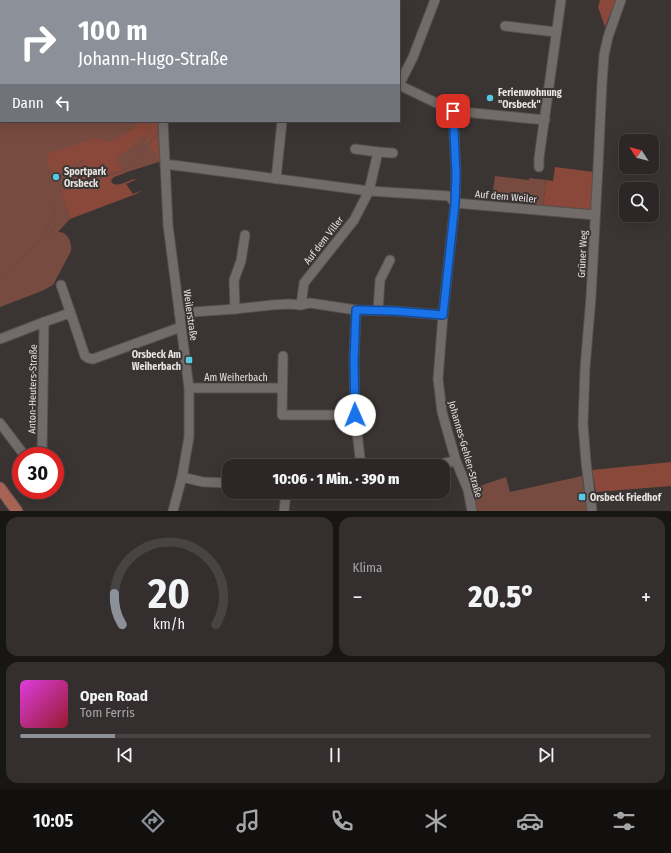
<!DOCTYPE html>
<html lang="de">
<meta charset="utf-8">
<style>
body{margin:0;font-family:"Fira Sans Condensed",sans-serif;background:#342f2e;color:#f1f3f6;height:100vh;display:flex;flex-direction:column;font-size:15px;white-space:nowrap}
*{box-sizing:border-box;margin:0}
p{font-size:13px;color:#a6a5a7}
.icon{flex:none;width:22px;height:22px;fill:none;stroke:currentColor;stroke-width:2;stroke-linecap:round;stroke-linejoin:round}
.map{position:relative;height:511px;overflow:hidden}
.panel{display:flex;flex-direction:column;gap:6px;padding:6px;background:#181515;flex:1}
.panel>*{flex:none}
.top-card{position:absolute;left:0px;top:0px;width:400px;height:122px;box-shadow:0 4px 16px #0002,0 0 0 1px #484443;background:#8c9099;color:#fff;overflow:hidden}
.needle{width:26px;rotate:306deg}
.controls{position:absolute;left:619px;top:134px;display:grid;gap:8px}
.controls a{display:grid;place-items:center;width:40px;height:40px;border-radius:8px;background:#2c2726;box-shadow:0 4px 16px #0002,0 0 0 1px #484443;font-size:20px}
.speed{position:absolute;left:12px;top:447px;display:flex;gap:8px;font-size:20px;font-weight:700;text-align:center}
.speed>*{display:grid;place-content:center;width:52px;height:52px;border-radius:50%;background:#2c2726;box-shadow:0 4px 16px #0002,0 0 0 1px #484443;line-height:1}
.speed .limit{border:6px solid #d22;background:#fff;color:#111}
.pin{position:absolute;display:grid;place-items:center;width:34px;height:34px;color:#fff;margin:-17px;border-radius:8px;box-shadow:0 2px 6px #0006}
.me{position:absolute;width:44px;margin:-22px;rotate:359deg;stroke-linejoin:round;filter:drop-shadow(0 0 3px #0008)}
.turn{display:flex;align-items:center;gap:14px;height:84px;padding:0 12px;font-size:18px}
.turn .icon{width:52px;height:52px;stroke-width:2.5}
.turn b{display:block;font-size:28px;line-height:34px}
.then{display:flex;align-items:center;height:38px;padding:0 12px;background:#0003;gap:8px;font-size:15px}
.big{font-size:30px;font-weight:800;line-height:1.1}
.panel .tile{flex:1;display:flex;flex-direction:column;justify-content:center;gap:6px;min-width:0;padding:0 14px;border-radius:12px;background:#342f2e}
.panel .dial{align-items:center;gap:0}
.dial svg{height:104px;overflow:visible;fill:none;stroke:#484443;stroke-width:7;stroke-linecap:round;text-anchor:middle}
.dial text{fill:#f1f3f6;stroke:none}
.song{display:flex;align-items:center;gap:12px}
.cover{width:48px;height:48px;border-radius:6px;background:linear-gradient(135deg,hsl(300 70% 55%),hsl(350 70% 35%))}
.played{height:4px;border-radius:2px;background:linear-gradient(90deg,#8c9099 15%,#484443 15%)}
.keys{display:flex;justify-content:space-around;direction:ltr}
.heat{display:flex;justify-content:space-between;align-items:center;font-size:22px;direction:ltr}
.panel .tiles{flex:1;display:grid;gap:6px;grid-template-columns:1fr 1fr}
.tile:last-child{grid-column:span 2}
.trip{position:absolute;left:222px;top:459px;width:228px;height:40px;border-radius:12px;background:#2c2726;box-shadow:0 4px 16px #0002,0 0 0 1px #484443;font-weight:800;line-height:40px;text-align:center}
.menu{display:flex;height:64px;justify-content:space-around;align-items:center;background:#12100f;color:#a6a5a7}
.menu .icon{width:28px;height:28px}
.menu .active{color:#8c9099}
.menu b{font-size:18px;color:#f1f3f6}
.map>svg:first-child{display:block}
</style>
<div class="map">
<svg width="671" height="511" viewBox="0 0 671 511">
<rect width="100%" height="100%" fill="#3a3433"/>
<!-- green -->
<g fill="#774b40">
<path d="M 1,58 L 1,121 L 160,121 L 162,161 L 61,193 L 70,219 L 58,232 C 68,231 72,243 71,251 L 53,285 L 42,291 L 0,307 L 0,59 Z"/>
<polygon points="495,176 529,180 529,178 546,180 543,207 526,205 526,202 492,198"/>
<polygon points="582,476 587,511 474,511 468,490 506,477 510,492"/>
</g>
<!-- forest -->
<g fill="#8a483a">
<polygon points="600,0 616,0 605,27 598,7"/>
<path d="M 139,121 L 160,121 L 160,161 C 155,155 152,147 146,141 L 148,136 L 145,134 L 127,150 L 117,157 L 118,162 L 125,173 L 114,177 L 111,180 L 112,183 C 120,188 128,179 137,179 L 126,184 L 133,194 L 142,190 L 136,194 L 70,219 L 61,193 L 69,175 L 83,161 L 82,160 L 74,164 L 66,171 L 57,172 L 53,171 L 49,167 L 47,156 L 50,153 L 97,138 C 100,140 103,142 106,142 C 116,142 134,129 139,121 Z"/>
<polygon points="555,167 594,172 592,208 590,211 543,207 546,180 553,181"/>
<polygon points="671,462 671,486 596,492 592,470"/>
</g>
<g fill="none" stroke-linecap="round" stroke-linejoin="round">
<!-- stream -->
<g stroke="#744944" stroke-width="2">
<polyline points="59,191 125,170 160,131"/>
<path d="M 37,243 C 47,237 60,228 54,214"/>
<path d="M 0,277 C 16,264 51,234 53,212 C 54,208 53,204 53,200"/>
</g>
<defs>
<g id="minor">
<polyline points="159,0 159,1"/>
<polyline points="340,1 341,0"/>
<polyline points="505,26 556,32"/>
<polyline points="399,85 453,111 545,120"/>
<polyline points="399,85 413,57 435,0"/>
<polyline points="453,111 456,174 455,203 443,315 438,379 442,412 456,461 468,490 472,511"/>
<polyline points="163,121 168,225 189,388 189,437 182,477 173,511"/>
<polyline points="355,149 378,152 393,153"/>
<polyline points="165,165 173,165 369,191 449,196 455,203 595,215"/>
<polyline points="539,167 539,158 561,0"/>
<polyline points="276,179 282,121"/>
<polyline points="61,285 72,317"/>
<polyline points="301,305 304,283 354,220 369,191 378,152"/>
<polyline points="235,309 234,280 241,261 245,235"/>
<polyline points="356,310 354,360 355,415 361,466"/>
<polyline points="378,311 380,280 390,260"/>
<polyline points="179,313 235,309 272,305 289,304 301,305 310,303 356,310 395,311 443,315"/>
<polyline points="0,339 44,322 67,314 72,317 85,356 88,358 93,359 181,327"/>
<polyline points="283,356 282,415 355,415"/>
<polyline points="189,388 282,388"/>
<polyline points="0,423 25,456"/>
<polyline points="41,456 42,454 44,322"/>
<polyline points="428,466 456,461"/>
<polyline points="182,477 203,482 229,483"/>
<polyline points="284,511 286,492"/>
<polyline points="592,511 586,462 583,424 585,368 591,297 598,167 602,83 604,55 608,37 621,0"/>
</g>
<g id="major">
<polyline points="135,1 138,0"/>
<polyline points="0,49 1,48"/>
<polyline points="0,488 17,511"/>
</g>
</defs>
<!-- minor casing -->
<use href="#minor" stroke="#54504f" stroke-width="11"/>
<!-- major casing -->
<use href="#major" stroke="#54504f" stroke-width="13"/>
<!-- minor -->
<use href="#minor" stroke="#716b69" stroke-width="9"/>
<!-- major -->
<use href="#major" stroke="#a86455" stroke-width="11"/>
</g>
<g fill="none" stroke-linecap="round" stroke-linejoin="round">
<defs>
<polyline id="route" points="355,415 354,360 356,310 395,311 443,315 455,203 456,174 453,111"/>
</defs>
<!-- route casing -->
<use href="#route" stroke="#114b97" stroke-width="10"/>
<!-- route -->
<use href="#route" stroke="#1a73e8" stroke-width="7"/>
</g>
<!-- markers -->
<g fill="#57c9e3" stroke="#3a3433" stroke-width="1.5">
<circle cx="490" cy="98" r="4"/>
<circle cx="56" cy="177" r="4"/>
<rect x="185" y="356" width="8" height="8" rx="2"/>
<rect x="578" y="493" width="8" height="8" rx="2"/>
</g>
<g text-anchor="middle" stroke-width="4" stroke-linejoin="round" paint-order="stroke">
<!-- poi labels -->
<g font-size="10" font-weight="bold" fill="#e7e4e3" stroke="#3a3433" text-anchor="start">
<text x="498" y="96">Ferienwohnung<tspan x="498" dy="12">"Orsbeck"</tspan></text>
<text x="64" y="175">Sportpark<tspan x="64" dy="12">Orsbeck</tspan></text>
<text x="181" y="358" text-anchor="end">Orsbeck Am<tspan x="181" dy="12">Weiherbach</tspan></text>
<text x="590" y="501">Orsbeck Friedhof</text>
</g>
<!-- street labels -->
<g font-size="10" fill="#e7e4e3" stroke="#3a3433">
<text transform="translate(506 196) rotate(5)" y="4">Auf dem Weiler</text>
<text transform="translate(323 240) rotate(-52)" y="4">Auf dem Viller</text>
<text transform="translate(582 254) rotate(-87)" y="4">Grüner Weg</text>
<text transform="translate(191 315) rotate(82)" y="4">Weilerstraße</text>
<text x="236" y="381">Am Weiherbach</text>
<text transform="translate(32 389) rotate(-89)" y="4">Anton-Heuters-Straße</text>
<text transform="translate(466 449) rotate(74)" y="4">Johannes-Gehlen-Straße</text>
</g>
</g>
</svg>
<div class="controls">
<a><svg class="needle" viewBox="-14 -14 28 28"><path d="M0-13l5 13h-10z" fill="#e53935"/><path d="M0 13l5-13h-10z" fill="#a6a5a7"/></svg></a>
<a><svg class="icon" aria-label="search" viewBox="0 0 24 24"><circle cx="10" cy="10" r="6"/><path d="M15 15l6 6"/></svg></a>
</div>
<div class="speed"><div class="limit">30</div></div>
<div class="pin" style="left:453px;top:111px;background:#d93025"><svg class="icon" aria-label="arrive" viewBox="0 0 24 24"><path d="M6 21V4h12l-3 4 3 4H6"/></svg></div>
<svg class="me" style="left:355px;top:415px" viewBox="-20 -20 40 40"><circle r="19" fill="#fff"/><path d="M0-13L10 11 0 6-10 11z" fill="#1a73e8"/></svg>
<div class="trip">10:06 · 1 Min. · 390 m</div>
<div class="top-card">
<div class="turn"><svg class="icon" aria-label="right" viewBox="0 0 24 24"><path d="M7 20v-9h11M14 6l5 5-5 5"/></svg><div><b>100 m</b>Johann-Hugo-Straße</div></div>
<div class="then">Dann<svg class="icon" aria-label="left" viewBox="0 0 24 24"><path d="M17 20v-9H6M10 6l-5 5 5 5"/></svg></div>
</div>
</div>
<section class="panel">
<div class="tiles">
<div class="tile dial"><svg viewBox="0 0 100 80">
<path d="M14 69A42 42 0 1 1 86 69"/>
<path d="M14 69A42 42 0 0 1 8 45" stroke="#8c9099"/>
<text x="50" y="56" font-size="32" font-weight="700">20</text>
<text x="50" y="72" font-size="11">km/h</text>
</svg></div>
<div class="tile"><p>Klima</p>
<div class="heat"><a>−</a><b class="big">20.5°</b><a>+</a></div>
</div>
<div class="tile">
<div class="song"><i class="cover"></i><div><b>Open Road</b><p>Tom Ferris</p></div></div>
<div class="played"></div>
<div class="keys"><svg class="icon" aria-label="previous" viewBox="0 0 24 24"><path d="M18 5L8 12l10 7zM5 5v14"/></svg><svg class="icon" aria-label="pause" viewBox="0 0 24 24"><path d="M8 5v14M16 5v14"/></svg><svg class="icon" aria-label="next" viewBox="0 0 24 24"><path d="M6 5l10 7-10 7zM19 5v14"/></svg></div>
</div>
</div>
</section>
<nav class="menu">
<b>10:05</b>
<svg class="icon active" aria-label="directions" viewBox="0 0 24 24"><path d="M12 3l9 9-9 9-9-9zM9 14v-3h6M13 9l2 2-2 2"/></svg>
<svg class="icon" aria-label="music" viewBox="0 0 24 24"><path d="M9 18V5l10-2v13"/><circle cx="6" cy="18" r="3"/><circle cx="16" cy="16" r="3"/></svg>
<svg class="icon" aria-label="phone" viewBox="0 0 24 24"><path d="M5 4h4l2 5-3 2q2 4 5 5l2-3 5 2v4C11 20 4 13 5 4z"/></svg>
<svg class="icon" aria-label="climate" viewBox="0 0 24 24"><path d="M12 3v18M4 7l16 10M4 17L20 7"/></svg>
<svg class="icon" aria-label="car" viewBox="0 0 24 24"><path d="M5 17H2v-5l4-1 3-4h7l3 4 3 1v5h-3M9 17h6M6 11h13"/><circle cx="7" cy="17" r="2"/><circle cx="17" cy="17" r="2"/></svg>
<svg class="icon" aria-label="filters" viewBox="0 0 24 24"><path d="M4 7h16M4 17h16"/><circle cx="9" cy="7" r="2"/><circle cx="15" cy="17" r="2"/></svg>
</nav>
